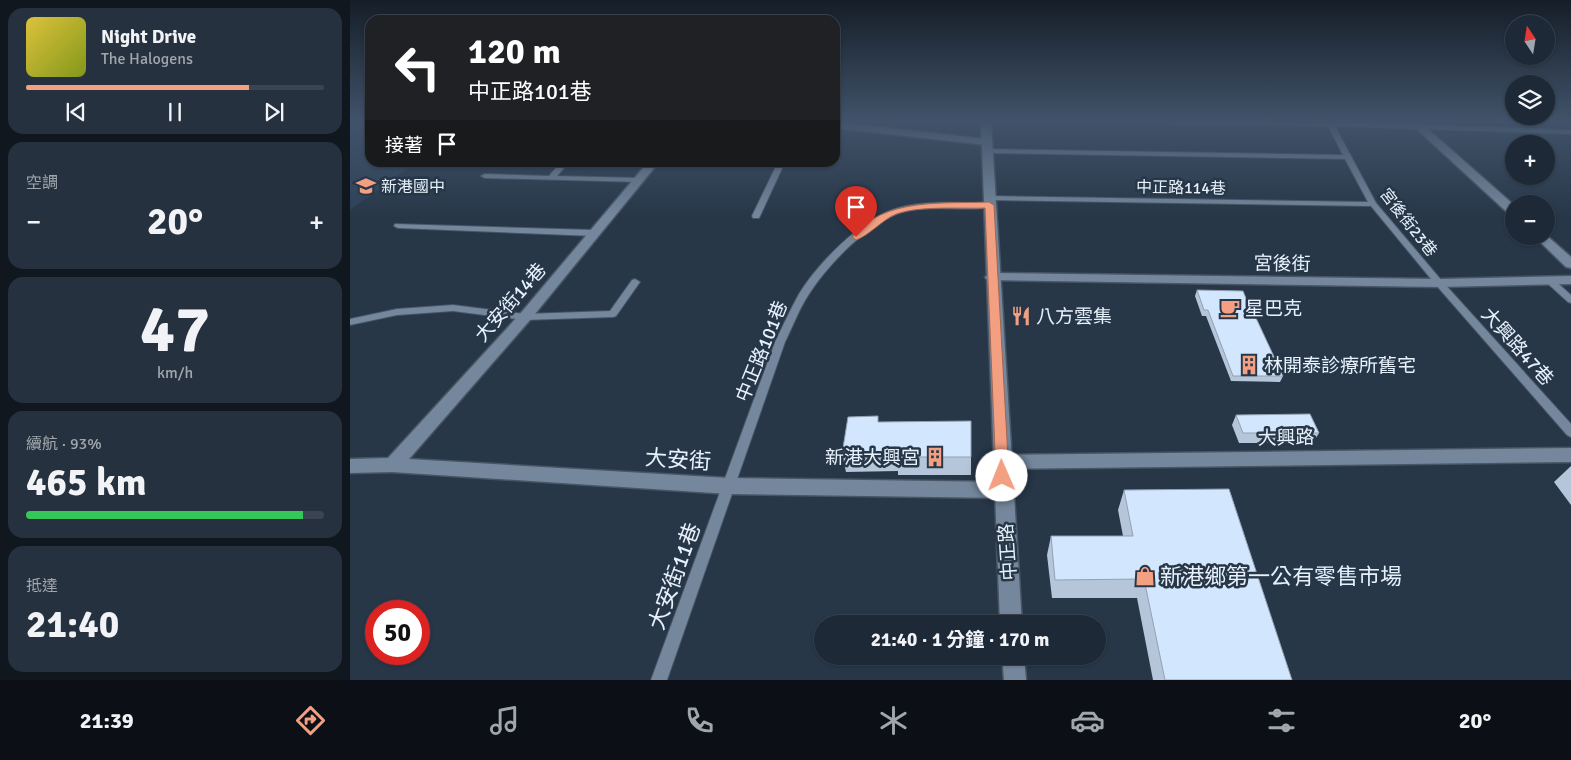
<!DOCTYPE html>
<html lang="zh-TW">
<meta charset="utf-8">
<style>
body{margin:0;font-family:Signika,"Noto Sans TC",sans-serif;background:#25313e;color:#f1f3f6;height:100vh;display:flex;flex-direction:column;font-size:19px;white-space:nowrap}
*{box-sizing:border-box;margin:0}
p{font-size:16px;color:#a0a6ad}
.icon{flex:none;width:28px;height:28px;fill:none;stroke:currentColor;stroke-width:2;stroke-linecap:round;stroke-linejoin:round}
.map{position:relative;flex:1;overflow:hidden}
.drawer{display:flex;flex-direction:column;gap:8px;padding:8px;background:#10171e;width:350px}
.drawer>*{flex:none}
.guide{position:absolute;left:15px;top:15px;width:475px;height:152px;border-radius:15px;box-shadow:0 1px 4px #0004,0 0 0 1px #3b4551;background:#202124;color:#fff;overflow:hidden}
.needle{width:32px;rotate:348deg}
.controls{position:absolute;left:1155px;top:15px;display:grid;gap:10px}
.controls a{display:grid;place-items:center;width:50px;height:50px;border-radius:50%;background:#1d2936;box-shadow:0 1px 4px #0004,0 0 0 1px #3b4551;font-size:25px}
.speed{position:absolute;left:15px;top:600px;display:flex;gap:10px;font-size:25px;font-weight:700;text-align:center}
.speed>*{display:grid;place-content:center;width:65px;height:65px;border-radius:50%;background:#1d2936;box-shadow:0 1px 4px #0004,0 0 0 1px #3b4551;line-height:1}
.speed .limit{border:8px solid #d22;background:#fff;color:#111}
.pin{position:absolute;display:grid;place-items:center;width:42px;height:42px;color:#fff;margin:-51px -21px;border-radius:50% 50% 50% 0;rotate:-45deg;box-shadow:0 0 5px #0007}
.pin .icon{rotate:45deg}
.me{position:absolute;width:55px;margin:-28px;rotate:359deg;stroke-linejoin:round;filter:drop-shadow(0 0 4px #0008)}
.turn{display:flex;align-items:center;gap:18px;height:105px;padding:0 20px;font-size:22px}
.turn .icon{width:65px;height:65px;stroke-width:2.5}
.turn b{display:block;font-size:35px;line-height:42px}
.then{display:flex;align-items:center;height:48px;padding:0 20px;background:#0003;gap:10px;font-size:19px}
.big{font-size:38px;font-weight:700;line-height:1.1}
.drawer .tile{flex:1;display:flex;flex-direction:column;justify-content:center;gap:8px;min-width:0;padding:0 18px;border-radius:15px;background:#25313e}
.drawer .dial{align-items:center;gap:0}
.dial b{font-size:65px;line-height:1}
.song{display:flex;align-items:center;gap:15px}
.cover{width:60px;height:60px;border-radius:8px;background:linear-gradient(135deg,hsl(50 70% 55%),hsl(70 70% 35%))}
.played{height:5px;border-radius:2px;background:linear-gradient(90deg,#f39f82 75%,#3b4551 75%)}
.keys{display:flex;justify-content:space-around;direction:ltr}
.heat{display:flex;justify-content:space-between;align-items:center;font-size:28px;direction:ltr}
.charge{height:8px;border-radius:4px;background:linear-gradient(90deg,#34c759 93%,#3b4551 0)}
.trip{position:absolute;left:464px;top:615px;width:292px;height:50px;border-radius:25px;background:#1d2936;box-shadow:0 1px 4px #0004,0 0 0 1px #3b4551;font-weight:700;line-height:50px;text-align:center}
.menu{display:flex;height:80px;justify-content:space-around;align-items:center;background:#0c1016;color:#a0a6ad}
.menu .icon{width:35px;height:35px}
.menu .selected{color:#f39f82}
.menu b{font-size:22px;color:#f1f3f6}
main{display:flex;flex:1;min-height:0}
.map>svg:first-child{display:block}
</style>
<main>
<section class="drawer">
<div class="tile">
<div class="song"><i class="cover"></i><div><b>Night Drive</b><p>The Halogens</p></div></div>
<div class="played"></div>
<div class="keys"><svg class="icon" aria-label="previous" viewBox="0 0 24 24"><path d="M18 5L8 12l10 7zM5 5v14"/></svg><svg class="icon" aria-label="pause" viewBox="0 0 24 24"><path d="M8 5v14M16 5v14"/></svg><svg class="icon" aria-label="next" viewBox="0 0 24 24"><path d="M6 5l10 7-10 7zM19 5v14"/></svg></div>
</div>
<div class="tile"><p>空調</p>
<div class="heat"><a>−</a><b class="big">20°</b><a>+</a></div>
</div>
<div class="tile dial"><b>47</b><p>km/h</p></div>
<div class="tile"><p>續航 · 93%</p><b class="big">465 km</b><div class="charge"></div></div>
<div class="tile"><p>抵達</p><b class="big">21:40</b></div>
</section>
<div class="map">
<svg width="1221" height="680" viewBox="0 0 1221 680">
<rect width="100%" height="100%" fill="#273748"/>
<!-- built -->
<polygon fill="#2c4157" points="0,122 20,122 20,162 65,163 0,210"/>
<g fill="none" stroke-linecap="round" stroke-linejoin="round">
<defs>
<g id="service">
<polygon points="821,122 980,122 1221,130 1221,134 985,126 1026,203 1092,281 1221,424 1221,437 1217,435 1086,285 1021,206 639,200 635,198 639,196 1018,202 995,159 637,153 633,151 637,149 993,155 978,126 824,124"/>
<polygon points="211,162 219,162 207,176 290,178 294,180 290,182 135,178 131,176 135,174 199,176"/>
<polygon points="428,162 435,162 410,216 409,218 403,218 402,216"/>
<path d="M 639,203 L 643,205 L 642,207 C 616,212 588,205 561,210 C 524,216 479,263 459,294 C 449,309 443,326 435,342 L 317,680 L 301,680 L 425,342 C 433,326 440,310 449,294 C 468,263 512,218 548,208 C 577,200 609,203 639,203 Z"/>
<polygon points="45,224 244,230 248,233 244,236 48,228 44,226"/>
<polygon points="1199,277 1202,278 1221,295 1221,303 1218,302 1196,282 1194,280 1196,278"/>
<polygon points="285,279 290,282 266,316 263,317 175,320 103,311 47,315 0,325 0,319 47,309 103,305 175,314 260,311 282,280"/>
</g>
<g id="minor">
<polygon points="485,122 636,139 641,142 636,145 485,128"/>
<polygon points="1059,122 1070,122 1164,205 1164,216 1160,215"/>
<polygon points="298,162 309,162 180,320 59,459 379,478 653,482 660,484 662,490 660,496 653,498 379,494 42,472 0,473 0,459 38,458 170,314"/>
<polygon points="1196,235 1221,257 1221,268 1216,267 1184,236"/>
<polygon points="642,273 1089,279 1221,276 1221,284 1089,287 637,280 635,277"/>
<polygon points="1221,448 1221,462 652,469 646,467 643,462 646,457 652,455"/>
</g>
<g id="secondary">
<polygon points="631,122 641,122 672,624 650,624"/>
<polygon points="652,656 674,656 676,680 654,680"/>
</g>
</defs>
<!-- service casing -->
<use href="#service" stroke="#475564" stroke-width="2"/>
<!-- minor casing -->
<use href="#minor" stroke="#475564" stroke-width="3"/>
<!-- secondary casing -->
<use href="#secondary" stroke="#475564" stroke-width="3"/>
<!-- service -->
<use href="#service" fill="#75879c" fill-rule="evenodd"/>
<!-- minor -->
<use href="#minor" fill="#75879c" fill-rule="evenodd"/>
<!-- secondary -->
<use href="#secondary" fill="#75879c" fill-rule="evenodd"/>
</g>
<!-- wall -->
<g fill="#b5c6da">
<polygon points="847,290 904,318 933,376 930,382 881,381 856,316 852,316 845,296"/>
<polygon points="886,415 969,433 963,443 889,443 882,425"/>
<polygon points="529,422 621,457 621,475 548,475 548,471 496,472 492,454"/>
<polygon points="1221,466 1221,505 1204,482"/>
<polygon points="774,490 942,680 803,680 787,598 702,598 697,555 701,536 773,536 768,510"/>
</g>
<!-- building -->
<g fill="#d2e6fd" stroke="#93a1b1">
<polygon points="847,290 893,291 904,318 906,318 933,376 883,376 858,310 854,310"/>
<polygon points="960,414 969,433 893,433 886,415"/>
<polygon points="528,416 528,422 621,421 621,457 546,457 547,454 492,454 498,417"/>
<polygon points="879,489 942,680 815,680 794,579 705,580 701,536 783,536 774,490"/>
</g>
<!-- sky -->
<linearGradient id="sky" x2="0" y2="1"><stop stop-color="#151e28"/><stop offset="0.56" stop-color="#41536a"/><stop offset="1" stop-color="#41536a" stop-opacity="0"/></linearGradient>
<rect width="1221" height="217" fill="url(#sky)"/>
<!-- route -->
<path fill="#f39f82" stroke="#9e6754" d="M 639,202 L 644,205 L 659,476 L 657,480 L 652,481 L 648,480 L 646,476 L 635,208 C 609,209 564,205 542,216 C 531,222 516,237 506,240 L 502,237 C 534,197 593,204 639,202 Z"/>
<!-- icons -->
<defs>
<symbol id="school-bare" viewBox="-9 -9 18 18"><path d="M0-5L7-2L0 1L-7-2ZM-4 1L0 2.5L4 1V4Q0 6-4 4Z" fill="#f39f82" stroke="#273748" stroke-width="2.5" paint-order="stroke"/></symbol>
<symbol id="cafe-bare" viewBox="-9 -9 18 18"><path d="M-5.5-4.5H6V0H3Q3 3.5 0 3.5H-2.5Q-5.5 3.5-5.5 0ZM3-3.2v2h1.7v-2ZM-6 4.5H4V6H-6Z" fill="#f39f82" stroke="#273748" stroke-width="2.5" paint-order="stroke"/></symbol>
<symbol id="restaurant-bare" viewBox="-9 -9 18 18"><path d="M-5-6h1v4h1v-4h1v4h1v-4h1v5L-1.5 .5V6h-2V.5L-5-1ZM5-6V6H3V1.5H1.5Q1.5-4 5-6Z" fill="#f39f82" stroke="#273748" stroke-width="2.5" paint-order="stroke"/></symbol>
<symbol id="building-bare" viewBox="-9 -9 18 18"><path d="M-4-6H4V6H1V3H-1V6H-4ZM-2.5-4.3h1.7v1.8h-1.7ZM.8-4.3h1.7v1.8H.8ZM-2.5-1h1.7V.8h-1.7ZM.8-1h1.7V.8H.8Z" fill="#f39f82" stroke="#273748" stroke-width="2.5" paint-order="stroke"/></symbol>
<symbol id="shop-bare" viewBox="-9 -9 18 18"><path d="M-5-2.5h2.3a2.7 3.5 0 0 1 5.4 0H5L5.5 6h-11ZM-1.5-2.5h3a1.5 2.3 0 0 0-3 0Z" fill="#f39f82" stroke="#273748" stroke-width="2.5" paint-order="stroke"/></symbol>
</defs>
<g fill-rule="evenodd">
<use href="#school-bare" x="2" y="172" width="28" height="28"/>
<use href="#cafe-bare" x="866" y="294" width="28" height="28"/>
<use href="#restaurant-bare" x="657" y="302" width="28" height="28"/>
<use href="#building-bare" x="885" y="351" width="28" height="28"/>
<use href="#building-bare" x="571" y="443" width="28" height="28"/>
<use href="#shop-bare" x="781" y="562" width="28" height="28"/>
</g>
<g text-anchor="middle" stroke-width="5" stroke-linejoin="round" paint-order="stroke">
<!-- far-poi labels -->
<g font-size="16" fill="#e7f1fc" stroke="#273748" text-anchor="start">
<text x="31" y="192">新港國中</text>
</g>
<!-- far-street labels -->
<g font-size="16" fill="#e7f1fc" stroke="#273748">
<text transform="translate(831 187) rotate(1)" y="6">中正路114巷</text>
<text transform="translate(1059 222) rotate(52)" y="6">宮後街23巷</text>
</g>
<!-- street labels -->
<g font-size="19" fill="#e7f1fc" stroke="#273748">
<text transform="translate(932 263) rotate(1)" y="7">宮後街</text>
<text transform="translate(160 302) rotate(-49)" y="7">大安街14巷</text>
<text transform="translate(1168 346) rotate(48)" y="7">大興路47巷</text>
<text transform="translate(411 351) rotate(-68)" y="7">中正路101巷</text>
<text transform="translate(936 437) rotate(-1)" y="7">大興路</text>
<text transform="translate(657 552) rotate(-94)" y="7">中正路</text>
</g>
<!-- poi labels -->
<g font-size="19" fill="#e7f1fc" stroke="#273748" text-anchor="start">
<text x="895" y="315">星巴克</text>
<text x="686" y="323">八方雲集</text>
<text x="914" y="372">林開泰診療所舊宅</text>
<text x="570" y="464" text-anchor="end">新港大興宮</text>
</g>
<!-- near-street labels -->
<g font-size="22" fill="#e7f1fc" stroke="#273748">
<text transform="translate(328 459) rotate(4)" y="8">大安街</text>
<text transform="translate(324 576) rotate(-70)" y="8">大安街11巷</text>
</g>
<!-- near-poi labels -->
<g font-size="22" fill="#e7f1fc" stroke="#273748" text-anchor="start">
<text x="810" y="584">新港鄉第一公有零售市場</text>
</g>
</g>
</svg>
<div class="controls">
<a><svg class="needle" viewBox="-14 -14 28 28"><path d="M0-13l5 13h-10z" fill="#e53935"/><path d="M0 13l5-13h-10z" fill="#a0a6ad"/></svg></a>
<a><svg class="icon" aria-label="layers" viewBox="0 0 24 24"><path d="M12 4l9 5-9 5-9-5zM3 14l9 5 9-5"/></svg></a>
<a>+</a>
<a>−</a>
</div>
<div class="speed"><div class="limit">50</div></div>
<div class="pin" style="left:506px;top:237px;background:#d93025"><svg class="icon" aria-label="arrive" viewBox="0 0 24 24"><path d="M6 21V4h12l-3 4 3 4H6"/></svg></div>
<svg class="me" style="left:652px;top:476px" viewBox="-20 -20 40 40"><circle r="19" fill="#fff"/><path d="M0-13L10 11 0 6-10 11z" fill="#f39f82"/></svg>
<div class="trip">21:40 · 1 分鐘 · 170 m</div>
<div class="guide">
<div class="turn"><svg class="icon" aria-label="left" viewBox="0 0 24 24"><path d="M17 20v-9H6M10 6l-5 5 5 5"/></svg><div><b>120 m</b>中正路101巷</div></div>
<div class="then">接著<svg class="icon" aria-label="arrive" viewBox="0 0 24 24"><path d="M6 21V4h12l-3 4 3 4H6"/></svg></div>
</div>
</div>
</main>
<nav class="menu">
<b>21:39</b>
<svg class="icon selected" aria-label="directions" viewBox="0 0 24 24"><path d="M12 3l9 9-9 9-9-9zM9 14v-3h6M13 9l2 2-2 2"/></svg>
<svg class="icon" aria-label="music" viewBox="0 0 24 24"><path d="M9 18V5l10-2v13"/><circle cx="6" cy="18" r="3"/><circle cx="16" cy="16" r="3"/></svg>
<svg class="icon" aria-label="phone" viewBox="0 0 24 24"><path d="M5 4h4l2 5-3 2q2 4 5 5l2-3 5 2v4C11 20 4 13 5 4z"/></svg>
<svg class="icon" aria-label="climate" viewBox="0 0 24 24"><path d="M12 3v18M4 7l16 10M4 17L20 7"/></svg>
<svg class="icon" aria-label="car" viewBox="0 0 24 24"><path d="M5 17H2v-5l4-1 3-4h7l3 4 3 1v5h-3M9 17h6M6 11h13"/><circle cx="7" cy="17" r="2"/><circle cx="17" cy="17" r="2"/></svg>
<svg class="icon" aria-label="filters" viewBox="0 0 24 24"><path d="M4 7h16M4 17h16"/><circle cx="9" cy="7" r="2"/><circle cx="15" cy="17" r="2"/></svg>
<b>20°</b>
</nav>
